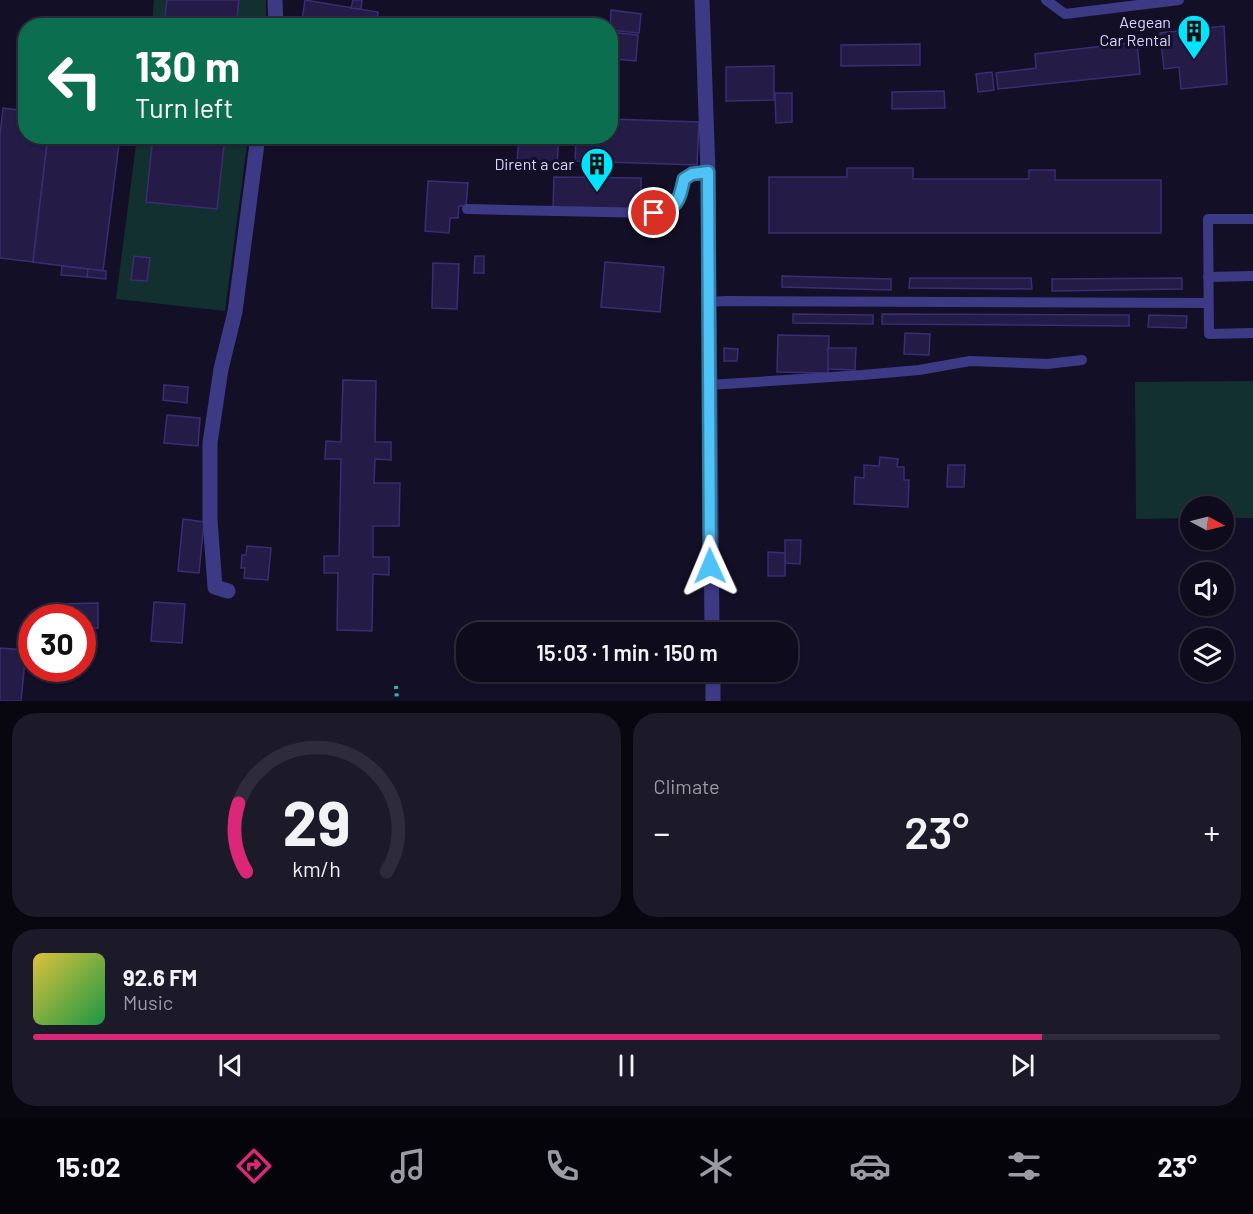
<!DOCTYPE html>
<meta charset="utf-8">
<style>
body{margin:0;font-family:Barlow,sans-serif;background:#1c1929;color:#f1f3f6;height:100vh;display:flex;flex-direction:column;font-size:22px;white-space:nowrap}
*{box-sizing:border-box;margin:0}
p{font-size:20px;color:#9b9ba3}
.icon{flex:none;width:33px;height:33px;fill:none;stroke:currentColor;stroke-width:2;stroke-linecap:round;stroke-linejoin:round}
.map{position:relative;height:701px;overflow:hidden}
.side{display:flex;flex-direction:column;gap:12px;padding:12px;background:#08060f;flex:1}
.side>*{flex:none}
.hud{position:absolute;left:18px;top:18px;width:600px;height:126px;border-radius:24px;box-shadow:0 2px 4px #0004,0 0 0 2px #2e2b3b;background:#0b6e4f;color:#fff;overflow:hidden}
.needle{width:39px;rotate:97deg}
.tools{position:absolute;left:1180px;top:496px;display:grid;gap:12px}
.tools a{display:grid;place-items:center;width:54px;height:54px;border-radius:50%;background:#0e0b1c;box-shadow:0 2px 4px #0004,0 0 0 2px #2e2b3b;font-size:30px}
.speed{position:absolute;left:18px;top:604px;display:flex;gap:12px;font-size:30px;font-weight:700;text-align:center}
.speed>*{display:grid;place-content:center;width:78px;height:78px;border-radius:50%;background:#0e0b1c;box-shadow:0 2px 4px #0004,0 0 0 2px #2e2b3b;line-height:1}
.speed .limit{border:9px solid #d22;background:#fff;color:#111}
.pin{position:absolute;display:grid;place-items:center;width:51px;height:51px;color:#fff;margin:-26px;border:3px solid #fff;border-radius:50%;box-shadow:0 2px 6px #0007}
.me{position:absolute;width:66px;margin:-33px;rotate:359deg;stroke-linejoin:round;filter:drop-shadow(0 0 4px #0008)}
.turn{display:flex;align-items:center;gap:21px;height:126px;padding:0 18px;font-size:27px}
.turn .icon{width:78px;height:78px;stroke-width:2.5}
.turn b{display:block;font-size:42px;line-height:51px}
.big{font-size:45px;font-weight:600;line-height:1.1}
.side .card{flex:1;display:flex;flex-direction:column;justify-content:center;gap:9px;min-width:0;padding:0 21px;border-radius:24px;background:#1c1929}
.side .dial{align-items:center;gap:0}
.dial svg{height:156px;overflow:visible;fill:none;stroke:#2e2b3b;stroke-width:7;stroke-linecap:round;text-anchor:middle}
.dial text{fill:#f1f3f6;stroke:none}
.song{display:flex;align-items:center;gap:18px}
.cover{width:72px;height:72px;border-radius:9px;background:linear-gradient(135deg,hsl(50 70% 55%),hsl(140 70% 35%))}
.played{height:6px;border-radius:3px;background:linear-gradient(90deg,#db2777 85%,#2e2b3b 85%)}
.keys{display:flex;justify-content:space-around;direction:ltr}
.heat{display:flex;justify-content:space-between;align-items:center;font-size:33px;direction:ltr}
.side .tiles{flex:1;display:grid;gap:12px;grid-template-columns:1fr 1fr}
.card:last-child{grid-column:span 2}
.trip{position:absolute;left:456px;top:622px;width:342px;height:60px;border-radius:24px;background:#0e0b1c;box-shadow:0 2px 4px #0004,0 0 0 2px #2e2b3b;font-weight:600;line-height:60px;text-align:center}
.tab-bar{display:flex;height:96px;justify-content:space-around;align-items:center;background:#06040b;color:#9b9ba3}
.tab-bar .icon{width:42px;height:42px}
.tab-bar .active{color:#db2777}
.tab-bar b{font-size:27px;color:#f1f3f6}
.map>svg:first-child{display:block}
</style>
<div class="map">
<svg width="1253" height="701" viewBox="0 0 1253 701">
<rect width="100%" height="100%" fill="#130f26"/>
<!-- green -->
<g fill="#12302f">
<polygon points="154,0 266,0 266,25 152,26"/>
<polygon points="137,137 248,137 225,311 116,299"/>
<polygon points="1253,381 1253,518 1224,518 1224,507 1191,507 1191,518 1136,519 1135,382"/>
</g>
<!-- building -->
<g fill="#241b47" stroke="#3b2d73" stroke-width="1.5">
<polygon points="167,0 239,0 236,26 164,26"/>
<polygon points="305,0 378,12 376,26 301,26"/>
<polygon points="353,0 362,0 361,9 351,8"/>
<polygon points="611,10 641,14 639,33 610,30"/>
<polygon points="1224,26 1227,84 1181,89 1179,67 1164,69 1160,33"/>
<polygon points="618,33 638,35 636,61 615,59"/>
<polygon points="1137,42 1140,74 998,89 996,73 1036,68 1035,54"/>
<polygon points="920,44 920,65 841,66 841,45"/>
<polygon points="774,66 774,100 726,101 726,67"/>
<polygon points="992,72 994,90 978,92 976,74"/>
<polygon points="944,91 945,108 892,109 892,92"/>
<polygon points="775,93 792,93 792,122 776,123"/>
<polygon points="3,108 26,111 26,136 48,136 33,262 0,258 0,135"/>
<polygon points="610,119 699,122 697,165 575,161 576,136 610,136"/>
<polygon points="48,136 120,136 103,271 33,262"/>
<polygon points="153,136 225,136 217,209 146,202"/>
<polygon points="519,136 559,136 557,165 517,162"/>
<polygon points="847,168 913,168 913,179 1029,179 1029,170 1055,170 1055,180 1161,180 1161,233 769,233 769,177 847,177"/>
<polygon points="554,177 641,178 641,210 553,208"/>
<polygon points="428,181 468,183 466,206 459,206 458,218 450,218 449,233 425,231"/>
<polygon points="134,256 150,258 147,281 131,280"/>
<polygon points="475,256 484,256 484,273 474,273"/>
<polygon points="605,262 664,267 660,312 601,307"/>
<polygon points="433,263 459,264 457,309 432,308"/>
<polygon points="62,266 88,269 87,277 61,275"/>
<polygon points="88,269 106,271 106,279 87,277"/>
<polygon points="782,276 891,279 891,290 782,287"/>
<polygon points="910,278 1031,278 1032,289 909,288"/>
<polygon points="1182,278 1182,289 1052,291 1052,279"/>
<polygon points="793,314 873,315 873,324 793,323"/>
<polygon points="882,314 1129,315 1129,326 882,324"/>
<polygon points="1149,315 1187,316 1186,328 1148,327"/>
<polygon points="905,333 930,334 929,355 904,354"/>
<polygon points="778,335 829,336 828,373 777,372"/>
<polygon points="724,348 738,349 737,361 724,361"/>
<polygon points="828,348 856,348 855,370 828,369"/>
<polygon points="343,380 376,381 375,442 391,442 391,460 375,459 374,483 400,483 399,526 373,526 373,557 389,557 389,575 373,574 372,631 337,630 338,573 324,573 324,556 339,556 341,459 325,459 326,441 341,442"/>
<polygon points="164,385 188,387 187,403 163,400"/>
<polygon points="167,415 200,418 198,446 164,443"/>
<polygon points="880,457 898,459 897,467 904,467 904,480 909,480 908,507 854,504 855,477 864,478 864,465 879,466"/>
<polygon points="948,465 965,465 964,487 947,487"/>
<polygon points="183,519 204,522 199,573 178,571"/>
<polygon points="785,540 801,540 800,564 785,563"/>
<polygon points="247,546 271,548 268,580 244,578 245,568 241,568 242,555 246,555"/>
<polygon points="768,552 785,553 785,576 768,576"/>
<polygon points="154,602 185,604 182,643 151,641"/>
<polygon points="98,603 98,628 82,628 82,618 58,618 58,604"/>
<polygon points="0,648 26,650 21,701 0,701"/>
</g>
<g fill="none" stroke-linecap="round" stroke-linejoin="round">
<!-- path -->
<polyline stroke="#2fb8b0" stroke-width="4" stroke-dasharray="3 4.5" stroke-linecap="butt" points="396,686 397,701"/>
<!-- lane -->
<g stroke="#3d3a85" stroke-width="10">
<polyline points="1046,0 1065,14 1179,0"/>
<path d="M 467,209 L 654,213 C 678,208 679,201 684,179 L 692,174 L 708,172"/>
<polyline points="1253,219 1208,219 1209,334 1253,333"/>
<polyline points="1208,277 1253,276"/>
<polyline points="708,302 726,301 1208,303"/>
<polyline points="709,385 862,375 919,370 970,361 1047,364 1082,360"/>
</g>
<!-- street -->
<g stroke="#3d3a85" stroke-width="15">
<polyline points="275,0 276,26"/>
<polyline points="702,0 708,172 712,633"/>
<polyline points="228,591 215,587 210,520 210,443 221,369 235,312 258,136"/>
<polyline points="713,672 713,701"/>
</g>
</g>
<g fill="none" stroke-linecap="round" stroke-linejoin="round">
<defs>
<path id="route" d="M 654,213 C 678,209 679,201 684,179 L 692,174 L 708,172 L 710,566"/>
</defs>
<!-- route casing -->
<use href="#route" stroke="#337fa1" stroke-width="15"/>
<!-- route -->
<use href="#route" stroke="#4fc3f7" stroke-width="10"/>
</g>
<!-- icons -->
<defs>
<symbol id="building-pin" viewBox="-11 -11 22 30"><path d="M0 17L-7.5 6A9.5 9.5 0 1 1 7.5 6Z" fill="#00e5ff" stroke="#130f26"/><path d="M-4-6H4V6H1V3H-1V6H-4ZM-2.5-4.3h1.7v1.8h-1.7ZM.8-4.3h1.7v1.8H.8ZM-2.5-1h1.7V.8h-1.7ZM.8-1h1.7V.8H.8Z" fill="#111"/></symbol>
</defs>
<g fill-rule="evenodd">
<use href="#building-pin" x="1175" y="12" width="38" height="52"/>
<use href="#building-pin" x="578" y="145" width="38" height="52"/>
</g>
<g text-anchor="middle" stroke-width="6" stroke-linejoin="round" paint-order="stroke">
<!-- poi labels -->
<g font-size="16" fill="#d9d4ff" stroke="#130f26" text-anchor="end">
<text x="1171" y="28">Aegean<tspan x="1171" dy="18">Car Rental</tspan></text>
<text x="574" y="170">Dirent a car</text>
</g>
</g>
</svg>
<div class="tools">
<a><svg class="needle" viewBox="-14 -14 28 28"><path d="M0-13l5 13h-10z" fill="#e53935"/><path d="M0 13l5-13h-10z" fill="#9b9ba3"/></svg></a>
<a><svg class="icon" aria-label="sound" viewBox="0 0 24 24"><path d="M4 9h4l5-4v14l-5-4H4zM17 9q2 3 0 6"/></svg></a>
<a><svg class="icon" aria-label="layers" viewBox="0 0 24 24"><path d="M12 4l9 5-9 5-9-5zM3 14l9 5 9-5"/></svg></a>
</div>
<div class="speed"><div class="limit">30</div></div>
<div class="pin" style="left:654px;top:213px;background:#d93025"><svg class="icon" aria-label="arrive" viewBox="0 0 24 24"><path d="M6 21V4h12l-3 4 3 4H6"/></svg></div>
<svg class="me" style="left:710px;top:566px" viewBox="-20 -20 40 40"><path d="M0-17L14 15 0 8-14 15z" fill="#4fc3f7" stroke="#fff" stroke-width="4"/></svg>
<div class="trip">15:03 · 1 min · 150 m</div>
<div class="hud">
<div class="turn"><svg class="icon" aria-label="left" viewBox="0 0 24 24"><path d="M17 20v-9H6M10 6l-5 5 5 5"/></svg><div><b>130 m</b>Turn left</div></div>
</div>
</div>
<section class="side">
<div class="tiles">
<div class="card dial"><svg viewBox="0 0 100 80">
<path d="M14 69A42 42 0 1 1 86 69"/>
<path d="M14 69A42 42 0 0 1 10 34" stroke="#db2777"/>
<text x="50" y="56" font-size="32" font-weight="700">29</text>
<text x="50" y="72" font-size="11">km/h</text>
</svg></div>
<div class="card"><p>Climate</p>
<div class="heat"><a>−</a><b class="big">23°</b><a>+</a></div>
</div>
<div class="card">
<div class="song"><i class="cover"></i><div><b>92.6 FM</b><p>Music</p></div></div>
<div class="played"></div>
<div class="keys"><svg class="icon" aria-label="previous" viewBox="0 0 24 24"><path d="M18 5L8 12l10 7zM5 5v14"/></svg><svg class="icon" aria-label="pause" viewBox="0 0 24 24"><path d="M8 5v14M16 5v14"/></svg><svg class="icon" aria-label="next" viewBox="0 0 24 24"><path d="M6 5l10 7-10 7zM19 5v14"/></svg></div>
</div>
</div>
</section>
<nav class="tab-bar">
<b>15:02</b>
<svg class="icon active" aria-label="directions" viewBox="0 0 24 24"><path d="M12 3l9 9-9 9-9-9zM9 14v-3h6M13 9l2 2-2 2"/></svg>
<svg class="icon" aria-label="music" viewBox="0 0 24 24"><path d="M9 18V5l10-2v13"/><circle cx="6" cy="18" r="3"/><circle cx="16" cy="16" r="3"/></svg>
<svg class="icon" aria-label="phone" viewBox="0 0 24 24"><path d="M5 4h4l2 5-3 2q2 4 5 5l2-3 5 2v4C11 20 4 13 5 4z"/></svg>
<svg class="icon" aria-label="climate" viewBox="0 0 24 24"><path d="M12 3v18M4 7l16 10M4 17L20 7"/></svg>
<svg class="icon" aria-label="car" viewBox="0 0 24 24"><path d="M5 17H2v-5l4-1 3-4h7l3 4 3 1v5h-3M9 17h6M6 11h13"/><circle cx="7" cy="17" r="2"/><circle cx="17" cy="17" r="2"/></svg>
<svg class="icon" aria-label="filters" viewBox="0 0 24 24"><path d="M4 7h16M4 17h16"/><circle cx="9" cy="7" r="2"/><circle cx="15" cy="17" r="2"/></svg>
<b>23°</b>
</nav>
